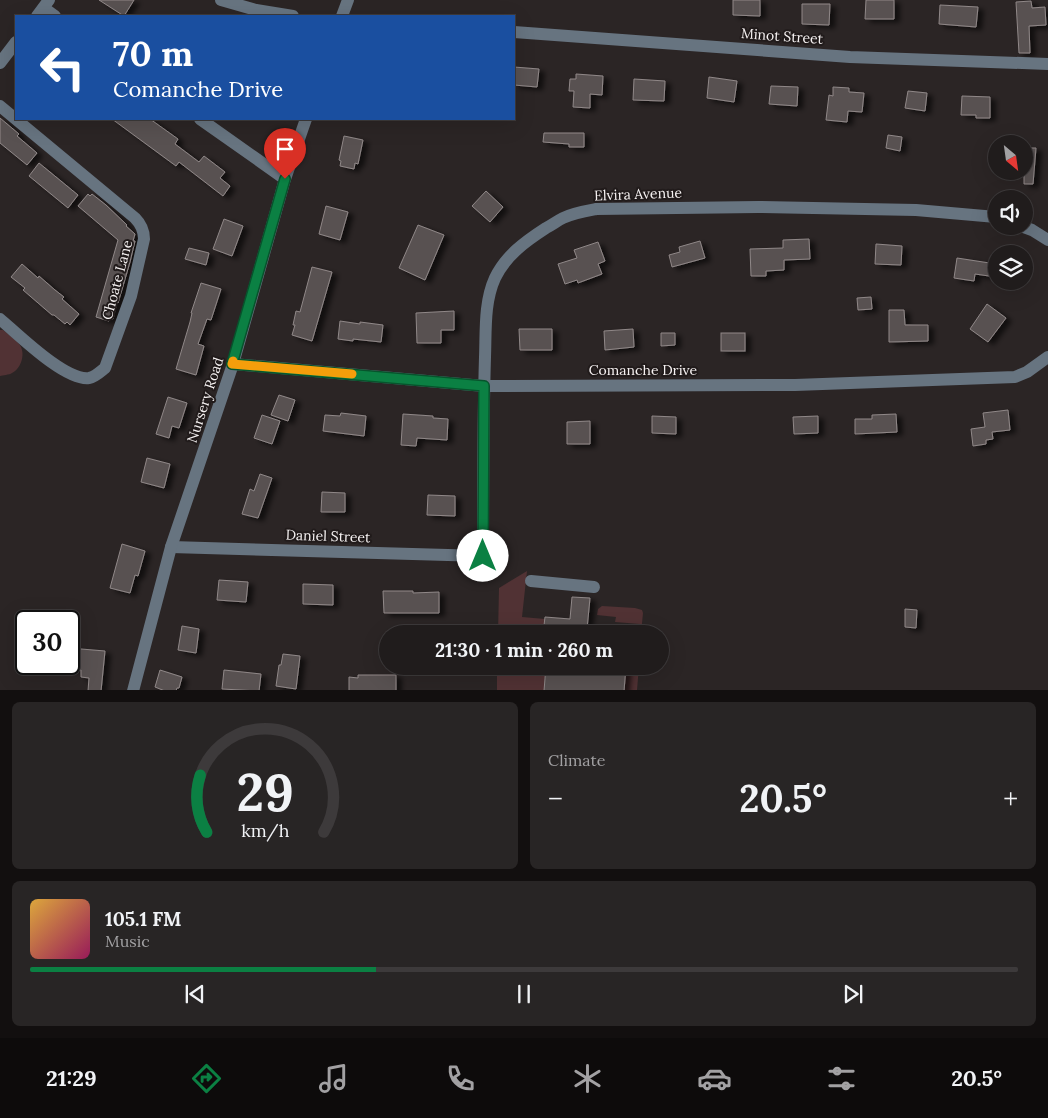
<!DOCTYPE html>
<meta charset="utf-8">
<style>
body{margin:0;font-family:Lora,serif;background:#282525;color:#f1f3f6;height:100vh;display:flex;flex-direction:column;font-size:19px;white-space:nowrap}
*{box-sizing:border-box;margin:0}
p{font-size:16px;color:#a2a1a3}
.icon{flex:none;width:28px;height:28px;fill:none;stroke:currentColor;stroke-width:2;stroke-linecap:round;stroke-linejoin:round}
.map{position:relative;height:690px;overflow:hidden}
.side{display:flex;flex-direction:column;gap:12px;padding:12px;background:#120f0f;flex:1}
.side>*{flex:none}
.hud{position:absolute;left:15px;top:15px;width:500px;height:105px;border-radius:0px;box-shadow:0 5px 20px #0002,0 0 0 1px #3d3a3b;background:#1a4fa0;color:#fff;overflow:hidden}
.needle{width:32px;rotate:151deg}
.tools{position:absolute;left:988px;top:135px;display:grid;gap:10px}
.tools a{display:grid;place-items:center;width:45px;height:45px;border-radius:50%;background:#201c1c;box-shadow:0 5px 20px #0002,0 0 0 1px #3d3a3b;font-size:25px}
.speed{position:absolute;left:15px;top:610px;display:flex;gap:10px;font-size:25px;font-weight:700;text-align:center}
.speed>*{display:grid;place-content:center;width:65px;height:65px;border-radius:50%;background:#201c1c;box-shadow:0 5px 20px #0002,0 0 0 1px #3d3a3b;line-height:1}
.speed .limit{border:2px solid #111;border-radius:8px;background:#fff;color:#111}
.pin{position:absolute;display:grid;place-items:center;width:42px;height:42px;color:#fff;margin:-51px -21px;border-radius:50% 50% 50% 0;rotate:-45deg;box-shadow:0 0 5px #0007}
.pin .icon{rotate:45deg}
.me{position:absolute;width:55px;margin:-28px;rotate:0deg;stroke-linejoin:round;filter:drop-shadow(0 0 4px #0008)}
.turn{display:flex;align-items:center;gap:18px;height:105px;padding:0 15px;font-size:22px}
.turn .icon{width:65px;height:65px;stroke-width:2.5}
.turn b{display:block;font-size:35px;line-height:42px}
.big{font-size:38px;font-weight:700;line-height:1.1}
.side .card{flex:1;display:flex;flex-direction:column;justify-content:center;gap:8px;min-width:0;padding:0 18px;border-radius:8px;background:#282525}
.side .dial{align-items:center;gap:0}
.dial svg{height:130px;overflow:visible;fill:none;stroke:#3d3a3b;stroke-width:7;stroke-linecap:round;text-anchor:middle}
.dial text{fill:#f1f3f6;stroke:none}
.song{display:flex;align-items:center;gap:15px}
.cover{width:60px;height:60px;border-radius:8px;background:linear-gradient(135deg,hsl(40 70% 55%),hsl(330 70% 35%))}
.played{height:5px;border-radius:2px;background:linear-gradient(90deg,#0b8043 35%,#3d3a3b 35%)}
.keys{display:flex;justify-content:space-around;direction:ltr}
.heat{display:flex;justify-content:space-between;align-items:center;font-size:28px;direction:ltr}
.side .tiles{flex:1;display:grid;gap:12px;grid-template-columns:1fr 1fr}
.card:last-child{grid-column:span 2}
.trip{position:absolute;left:379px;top:625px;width:290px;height:50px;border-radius:25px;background:#201c1c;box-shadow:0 5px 20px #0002,0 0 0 1px #3d3a3b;font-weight:700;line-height:50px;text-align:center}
.dock{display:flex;height:80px;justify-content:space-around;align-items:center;background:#0d0b0b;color:#a2a1a3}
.dock .icon{width:35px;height:35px}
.dock .active{color:#0b8043}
.dock b{font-size:22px;color:#f1f3f6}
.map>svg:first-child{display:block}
</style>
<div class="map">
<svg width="1048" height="691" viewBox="0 0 1048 691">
<defs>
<filter id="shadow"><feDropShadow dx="5.5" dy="3" stdDeviation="2.5" flood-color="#0009"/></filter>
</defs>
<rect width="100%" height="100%" fill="#2b2525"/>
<!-- green -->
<g fill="#513234">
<path d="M 0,330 L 3,330 C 8,334 15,339 19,344 C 26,352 22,368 12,373 C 9,375 3,375 0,376 Z"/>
<polygon points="527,571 522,617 545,619 543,634 498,634 499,588"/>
<polygon points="602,606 635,608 642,610 643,613 641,634 640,634 640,624 615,622 616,617 597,615 598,609"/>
<polygon points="497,666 546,666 544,690 497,690"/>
<polygon points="626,666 639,666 637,690 624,690"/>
</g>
<!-- building -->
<g fill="#585151" stroke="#908888" filter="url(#shadow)">
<polygon points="99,0 134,0 124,16"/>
<polygon points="733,0 760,0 760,16 733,15"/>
<polygon points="866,0 894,0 894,19 865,19"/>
<polygon points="1031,1 1032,8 1045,7 1046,25 1029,26 1030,53 1019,53 1016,2"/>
<polygon points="802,4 830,4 829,25 802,24"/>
<polygon points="940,5 978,7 976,27 939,24"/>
<polygon points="514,67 539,69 537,87 514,85"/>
<polygon points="576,74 603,76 602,95 590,94 590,108 573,107 574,91 569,91 570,79 576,79"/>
<polygon points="709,77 737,81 734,102 707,98"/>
<polygon points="634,79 665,81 664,101 633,100"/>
<polygon points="771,86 798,87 797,106 769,104"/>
<polygon points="833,87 849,88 849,92 864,93 862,112 848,111 847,122 826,120 829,95 833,96"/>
<polygon points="908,91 927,93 925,111 905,108"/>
<polygon points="962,96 990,97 990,118 976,118 976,115 961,115"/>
<polygon points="0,118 19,134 17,136 37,153 27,165 0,143"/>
<polygon points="112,119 150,119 178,139 175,144 199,162 204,156 225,172 220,178 230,186 223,196 179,162 176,166"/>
<polygon points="544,133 584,133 584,147 569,147 569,144 543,142"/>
<polygon points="888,135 902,137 900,151 886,148"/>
<polygon points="344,136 363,140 358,164 355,163 354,169 340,166 341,161 339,160"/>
<polygon points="1024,148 1036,148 1033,184 1024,184"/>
<polygon points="39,163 78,195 68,208 29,176"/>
<polygon points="486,191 503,207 490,222 472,206"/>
<polygon points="88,194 90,196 92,194 106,205 127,225 126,226 135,234 133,241 135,241 130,262 118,303 117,302 113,319 110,318 109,321 96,317 118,240 78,206"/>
<polygon points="326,206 348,212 340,240 319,234"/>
<polygon points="224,219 243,226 232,256 213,249"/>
<polygon points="418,225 444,235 425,280 399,268"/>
<polygon points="809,239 810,259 784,260 784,270 766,271 766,276 751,276 750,249 783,248 783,240"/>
<polygon points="700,241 705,258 672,267 669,255 680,252 679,247"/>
<polygon points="598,242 605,261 598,264 602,274 578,283 577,280 565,284 558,264 577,258 574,250"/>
<polygon points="876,244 902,246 901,265 875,264"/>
<polygon points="189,248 209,253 206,265 185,259"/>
<polygon points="957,258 996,264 996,277 975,274 974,281 954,278"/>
<polygon points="22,264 38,278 39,276 55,290 64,297 62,299 79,314 70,325 67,322 65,324 54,315 52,315 23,290 25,288 11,277"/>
<polygon points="312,267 332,272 312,341 292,335 295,325 293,325 296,311 300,312"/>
<polygon points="201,283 221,289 211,320 207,319 198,344 204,346 196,375 176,369 190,322 192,313 191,313"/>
<polygon points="871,297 872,309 858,310 857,298"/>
<polygon points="987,304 1006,318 988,342 970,329"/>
<polygon points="889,310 904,310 905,325 928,325 928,341 889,342"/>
<polygon points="454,311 454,330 441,330 441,343 417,343 416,313"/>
<polygon points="340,321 360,324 360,322 383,325 381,342 353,339 353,341 338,339"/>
<polygon points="519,329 552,329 552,350 520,350"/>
<polygon points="633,329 634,347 605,350 604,331"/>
<polygon points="661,333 675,333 675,345 661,346"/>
<rect x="721" y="333" width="24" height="18"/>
<polygon points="279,395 295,400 288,421 271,415"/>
<polygon points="168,397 187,403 179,428 172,426 169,438 156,434"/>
<polygon points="1008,410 1010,430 992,432 993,439 986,440 986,444 973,446 971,429 985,427 983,413"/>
<polygon points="341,413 366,416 364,436 323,431 325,415 340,416"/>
<polygon points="403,414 433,416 433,418 448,419 447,440 417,438 416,446 401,445"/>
<polygon points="896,414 897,432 855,434 855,419 872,419 872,415"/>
<polygon points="262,415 280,421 272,444 254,438"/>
<polygon points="652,416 676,417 676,434 652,433"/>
<polygon points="818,416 818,433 794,434 793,417"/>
<polygon points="590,421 590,444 567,444 567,422"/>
<polygon points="147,458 170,464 164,488 141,482"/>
<polygon points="260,474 272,478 258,518 242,514 250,489 254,491"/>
<polygon points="322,492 345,493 345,512 321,512"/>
<polygon points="428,495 455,496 455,516 427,515"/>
<polygon points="122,544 145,551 138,576 135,575 130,593 110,588"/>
<polygon points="219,580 248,582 246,602 217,600"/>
<polygon points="303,584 333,585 333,605 303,604"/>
<polygon points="383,591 413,591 413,593 439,592 439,613 384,613"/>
<polygon points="572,597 590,598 587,629 583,630 582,634 543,634 545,617 570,619"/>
<polygon points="905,609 917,610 916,628 905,627"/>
<polygon points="182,626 199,629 196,653 178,650"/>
<polygon points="69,648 105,651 101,691 88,691 89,678 81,677 81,670 69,668"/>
<polygon points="283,654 300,656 296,689 276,686 279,665 281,665"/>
<polygon points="546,666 626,666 624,691 544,691"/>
<polygon points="160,670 182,677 179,688 177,688 176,691 165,691 155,687"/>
<polygon points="224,670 261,674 259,691 222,689"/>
<polygon points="358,675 396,675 396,691 349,691 349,677 358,678"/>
</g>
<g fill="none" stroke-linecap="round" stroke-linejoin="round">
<!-- minor -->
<g stroke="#677480" stroke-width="12">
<polyline points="221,0 256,10 293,16"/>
<polyline points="44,8 55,16"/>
<polyline points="37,16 49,0"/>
<polyline points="342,16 348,0"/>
<polyline points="514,32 850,57 1048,64"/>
<polyline points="0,63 16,42"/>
<path d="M 0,106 L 135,218 C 141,224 144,230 144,239 L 131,296 L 105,368 C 100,372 95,377 89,378 C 65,381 18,334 0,319"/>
<polyline points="200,119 285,179"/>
<polyline points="1021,226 1032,230 1048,240"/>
<polyline points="233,364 484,386 795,385 1015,377 1027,372 1048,357"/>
<path d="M 171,547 L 483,556 C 483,489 483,423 485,357 C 486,331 484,302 495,278 C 506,255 526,241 546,228 C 552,225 557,221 563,218 C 573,213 585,211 596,209 L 758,207 L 916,210 L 996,217"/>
<polyline points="531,581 594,587"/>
<polyline points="133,691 171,547 233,364 285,179 306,119"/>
</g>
</g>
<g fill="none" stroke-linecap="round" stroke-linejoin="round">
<defs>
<polyline id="route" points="285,179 232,364 484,386 483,556"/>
</defs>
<!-- route casing -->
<use href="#route" stroke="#07532c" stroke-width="12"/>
<!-- route -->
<use href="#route" stroke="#0b8043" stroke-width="9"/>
<!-- slow -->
<polyline stroke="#f59e0b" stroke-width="9" points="233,361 232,364 352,374"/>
</g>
<g text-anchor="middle" stroke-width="4" stroke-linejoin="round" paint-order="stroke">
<!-- street labels -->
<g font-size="14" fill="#f6f2f2" stroke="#211b1b">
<text transform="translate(782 36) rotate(4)" y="5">Minot Street</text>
<text transform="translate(638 194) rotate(-2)" y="5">Elvira Avenue</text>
<text transform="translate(117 280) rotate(-75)" y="5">Choate Lane</text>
<text x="643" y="375">Comanche Drive</text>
<text transform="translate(205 400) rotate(-72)" y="5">Nursery Road</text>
<text transform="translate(328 536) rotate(2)" y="5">Daniel Street</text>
</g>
</g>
</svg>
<div class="tools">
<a><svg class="needle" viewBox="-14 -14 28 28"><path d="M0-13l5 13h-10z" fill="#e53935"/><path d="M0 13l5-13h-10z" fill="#a2a1a3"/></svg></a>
<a><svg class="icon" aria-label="sound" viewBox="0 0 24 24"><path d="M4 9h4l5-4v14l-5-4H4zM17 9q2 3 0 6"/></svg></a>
<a><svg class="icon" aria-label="layers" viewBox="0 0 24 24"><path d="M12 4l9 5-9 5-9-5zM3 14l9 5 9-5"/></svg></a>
</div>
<div class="speed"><div class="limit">30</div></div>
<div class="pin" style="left:285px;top:179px;background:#d93025"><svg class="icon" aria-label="arrive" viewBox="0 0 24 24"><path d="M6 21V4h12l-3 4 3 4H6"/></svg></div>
<svg class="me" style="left:483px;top:556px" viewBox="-20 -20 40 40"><circle r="19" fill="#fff"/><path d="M0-13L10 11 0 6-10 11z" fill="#0b8043"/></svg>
<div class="trip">21:30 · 1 min · 260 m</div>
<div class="hud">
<div class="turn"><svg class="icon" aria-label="left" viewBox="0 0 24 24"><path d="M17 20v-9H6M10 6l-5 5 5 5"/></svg><div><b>70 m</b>Comanche Drive</div></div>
</div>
</div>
<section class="side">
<div class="tiles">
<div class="card dial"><svg viewBox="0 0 100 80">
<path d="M14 69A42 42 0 1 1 86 69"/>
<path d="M14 69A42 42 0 0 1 10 34" stroke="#0b8043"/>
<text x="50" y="56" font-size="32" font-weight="700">29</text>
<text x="50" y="72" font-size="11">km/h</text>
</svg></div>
<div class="card"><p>Climate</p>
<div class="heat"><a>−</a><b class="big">20.5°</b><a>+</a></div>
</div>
<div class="card">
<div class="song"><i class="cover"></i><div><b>105.1 FM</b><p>Music</p></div></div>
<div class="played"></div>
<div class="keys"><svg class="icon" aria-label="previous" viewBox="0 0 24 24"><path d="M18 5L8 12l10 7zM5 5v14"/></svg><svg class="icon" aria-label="pause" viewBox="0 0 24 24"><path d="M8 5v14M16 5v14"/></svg><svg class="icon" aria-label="next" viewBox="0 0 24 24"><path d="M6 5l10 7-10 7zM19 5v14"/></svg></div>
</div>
</div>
</section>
<nav class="dock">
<b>21:29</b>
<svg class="icon active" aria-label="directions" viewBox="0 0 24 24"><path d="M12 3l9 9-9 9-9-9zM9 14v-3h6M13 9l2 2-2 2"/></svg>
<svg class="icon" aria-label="music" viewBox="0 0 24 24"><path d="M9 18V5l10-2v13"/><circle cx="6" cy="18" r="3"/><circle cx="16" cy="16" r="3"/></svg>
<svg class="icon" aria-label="phone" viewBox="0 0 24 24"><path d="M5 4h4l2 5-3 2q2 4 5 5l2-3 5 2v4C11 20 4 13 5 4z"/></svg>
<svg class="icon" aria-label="climate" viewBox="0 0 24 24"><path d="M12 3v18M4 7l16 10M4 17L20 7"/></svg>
<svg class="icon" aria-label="car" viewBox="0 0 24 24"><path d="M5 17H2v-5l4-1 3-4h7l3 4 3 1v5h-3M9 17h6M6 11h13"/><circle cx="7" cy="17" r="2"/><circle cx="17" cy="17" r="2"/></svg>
<svg class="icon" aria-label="filters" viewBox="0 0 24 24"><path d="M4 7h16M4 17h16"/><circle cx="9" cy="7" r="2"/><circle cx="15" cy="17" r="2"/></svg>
<b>20.5°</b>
</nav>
